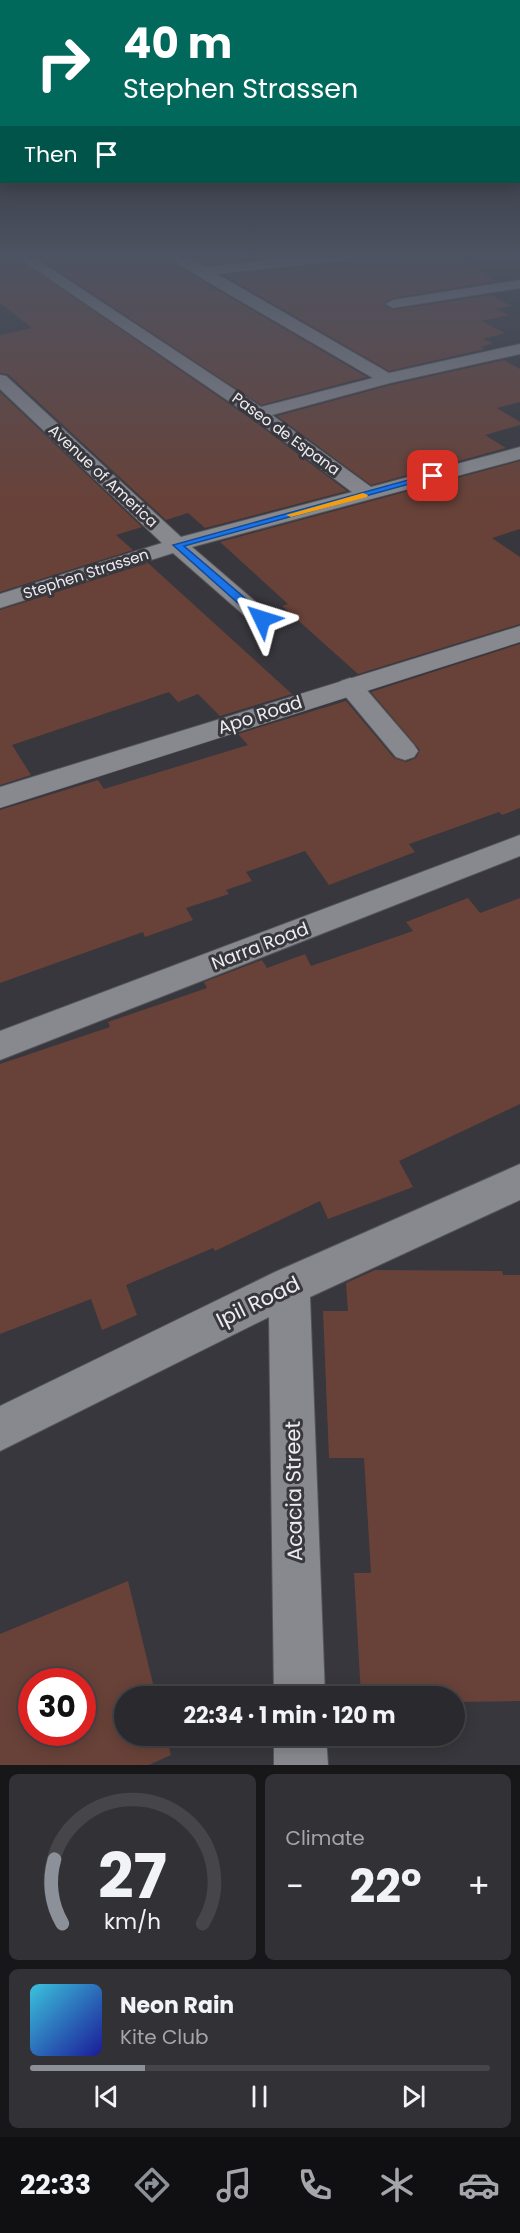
<!DOCTYPE html>
<meta charset="utf-8">
<style>
body{margin:0;font-family:Poppins,sans-serif;background:#313136;color:#f1f3f6;height:100vh;display:flex;flex-direction:column;font-size:22px;white-space:nowrap}
*{box-sizing:border-box;margin:0}
p{font-size:20px;color:#a5a6aa}
.icon{flex:none;width:33px;height:33px;fill:none;stroke:currentColor;stroke-width:2;stroke-linecap:round;stroke-linejoin:round}
.map{position:relative;height:1765px;overflow:hidden}
.side{display:flex;flex-direction:column;gap:9px;padding:9px;background:#171719;flex:1}
.side>*{flex:none}
.hud{position:absolute;left:0px;top:0px;width:520px;height:183px;box-shadow:0 3px 15px #0003,0 0 0 2px #45454a;background:#00695c;color:#fff;overflow:hidden}
.speed{position:absolute;left:18px;top:1668px;display:flex;gap:12px;font-size:30px;font-weight:700;text-align:center}
.speed>*{display:grid;place-content:center;width:78px;height:78px;border-radius:50%;background:#29292e;box-shadow:0 3px 15px #0003,0 0 0 2px #45454a;line-height:1}
.speed .limit{border:9px solid #d22;background:#fff;color:#111}
.pin{position:absolute;display:grid;place-items:center;width:51px;height:51px;color:#fff;margin:-26px;border-radius:12px;box-shadow:0 3px 9px #0006}
.me{position:absolute;width:66px;margin:-33px;rotate:311deg;stroke-linejoin:round;filter:drop-shadow(0 0 4px #0008)}
.turn{display:flex;align-items:center;gap:21px;height:126px;padding:0 24px;font-size:27px}
.turn .icon{width:78px;height:78px;stroke-width:2.5}
.turn b{display:block;font-size:42px;line-height:51px}
.then{display:flex;align-items:center;height:57px;padding:0 24px;background:#0003;gap:12px;font-size:22px}
.big{font-size:45px;font-weight:700;line-height:1.1}
.side .widget{flex:1;display:flex;flex-direction:column;justify-content:center;gap:9px;min-width:0;padding:0 21px;border-radius:9px;background:#313136}
.side .dial{align-items:center;gap:0}
.dial svg{height:156px;overflow:visible;fill:none;stroke:#45454a;stroke-width:7;stroke-linecap:round;text-anchor:middle}
.dial text{fill:#f1f3f6;stroke:none}
.song{display:flex;align-items:center;gap:18px}
.cover{width:72px;height:72px;border-radius:9px;background:linear-gradient(135deg,hsl(190 70% 55%),hsl(240 70% 35%))}
.played{height:6px;border-radius:3px;background:linear-gradient(90deg,#8c9099 25%,#45454a 25%)}
.keys{display:flex;justify-content:space-around;direction:ltr}
.heat{display:flex;justify-content:space-between;align-items:center;font-size:33px;direction:ltr}
.side .tiles{flex:1;display:grid;gap:9px;grid-template-columns:1fr 1fr}
.widget:last-child{grid-column:span 2}
.trip{position:absolute;left:114px;top:1686px;width:351px;height:60px;border-radius:30px;background:#29292e;box-shadow:0 3px 15px #0003,0 0 0 2px #45454a;font-weight:700;line-height:60px;text-align:center}
.menu{display:flex;height:96px;justify-content:space-around;align-items:center;background:#101012;color:#a5a6aa}
.menu .icon{width:42px;height:42px}
.menu .current{color:#8c9099}
.menu b{font-size:27px;color:#f1f3f6}
.map>svg:first-child{display:block}
</style>
<div class="map">
<svg width="520" height="1765" viewBox="0 0 520 1765">
<rect width="100%" height="100%" fill="#37373d"/>
<!-- building -->
<g fill="#684239" fill-rule="evenodd">
<polygon points="0,256 14,256 251,419 347,491 205,528 188,513 166,520 8,374 0,373 0,335 32,328 0,303"/>
<polygon points="36,256 166,256 195,277 367,377 261,405"/>
<polygon points="190,256 275,256 277,257 205,265"/>
<polygon points="433,256 457,256 496,281 393,298 385,302 385,306 393,310 492,295 511,306 496,309 509,315 481,321 505,333 483,339 493,343 480,347 485,349 389,371 224,275"/>
<polygon points="504,360 520,369 520,402 497,408 520,422 520,425 485,435 506,448 371,485 277,416 391,385"/>
<polygon points="0,392 142,527 116,535 133,550 0,592"/>
<polygon points="520,461 520,529 492,538 520,557 520,624 358,674 282,606 288,604 220,542"/>
<polygon points="148,563 292,694 220,716 198,694 178,702 169,692 12,745 31,775 0,785 0,610"/>
<polygon points="520,644 520,808 502,815 499,812 409,844 415,852 329,885 305,851 246,872 252,881 226,890 229,894 186,908 193,920 145,937 143,932 0,983 0,810 98,780 104,789 248,745 238,734 346,701 394,758 406,762 416,758 420,750 371,692"/>
<polygon points="468,898 480,913 520,898 520,1104 399,1161 413,1187 328,1219 320,1201 215,1251 213,1248 126,1285 137,1315 102,1330 91,1299 0,1334 0,1064 110,1027 108,1022 207,988 204,982 262,960 267,968 305,954 311,966 413,931 406,922"/>
<polygon points="375,1270 502,1271 503,1275 520,1275 520,1701 454,1702 454,1696 361,1696 354,1573 371,1573 364,1458 329,1458 323,1311 348,1311 346,1283"/>
<path d="M 128,1581 L 156,1696 L 124,1696 L 124,1736 L 166,1736 L 171,1755 L 149,1765 L 0,1765 L 0,1634 ZM 32,1682 L 82,1682 L 82,1732 L 32,1732 Z"/>
</g>
<g fill="none" stroke-linecap="round" stroke-linejoin="round">
<defs>
<g id="minor">
<polygon points="16,256 32,256 261,407 373,378 196,275 168,256 185,256 205,267 310,256 354,256 347,260 217,274 389,373 520,344 520,354 390,383 272,415 371,487 520,447 520,459 192,547 270,614 274,619 270,624 262,626 254,624 173,553 0,608 0,594 162,543 0,389 0,375 6,376 181,537 352,492 252,417"/>
<polygon points="520,280 520,288 393,308 386,304 393,300"/>
<polygon points="350,678 359,681 414,745 418,751 414,757 405,760 396,757 341,691 338,686 341,681"/>
<polygon points="520,835 520,856 0,1060 0,1031"/>
<polygon points="520,1164 520,1200 310,1297 325,1696 274,1696 269,1317 0,1451 0,1406 275,1272"/>
<polygon points="274,1736 326,1736 328,1765 274,1765"/>
</g>
<polygon id="tertiary" points="520,626 520,642 0,808 0,787"/>
</defs>
<!-- minor casing -->
<use href="#minor" stroke="#545559" stroke-width="2"/>
<!-- tertiary casing -->
<use href="#tertiary" stroke="#545559" stroke-width="1"/>
<!-- minor -->
<use href="#minor" fill="#88898f" fill-rule="evenodd"/>
<!-- tertiary -->
<use href="#tertiary" fill="#88898f" fill-rule="evenodd"/>
</g>
<!-- sky -->
<linearGradient id="sky" x2="0" y2="1"><stop stop-color="#1e1e22"/><stop offset="0.51" stop-color="#4d5362"/><stop offset="1" stop-color="#4d5362" stop-opacity="0"/></linearGradient>
<rect width="520" height="503" fill="url(#sky)"/>
<!-- route -->
<polygon fill="#1a73e8" stroke="#114b97" stroke-width="1.5" points="430,474 438,476 184,546 266,616 266,621 258,621 173,545"/>
<!-- slow -->
<polygon fill="#f59e0b" points="363,493 368,495 367,497 291,517 286,515"/>
<g text-anchor="middle" stroke-width="6" stroke-linejoin="round" paint-order="stroke">
<!-- far-street labels -->
<g font-size="15" fill="#ededf1" stroke="#37373d">
<text transform="translate(286 434) rotate(36)" y="5">Paseo de Espana</text>
<text transform="translate(103 476) rotate(43)" y="5">Avenue of America</text>
<text transform="translate(86 574) rotate(-18)" y="5">Stephen Strassen</text>
</g>
<!-- street labels -->
<g font-size="18" fill="#ededf1" stroke="#37373d">
<text transform="translate(260 715) rotate(-18)" y="6">Apo Road</text>
<text transform="translate(260 946) rotate(-21)" y="6">Narra Road</text>
</g>
<!-- near-street labels -->
<g font-size="21" fill="#ededf1" stroke="#37373d">
<text transform="translate(258 1302) rotate(-26)" y="7">Ipil Road</text>
<text transform="translate(294 1491) rotate(-91)" y="7">Acacia Street</text>
</g>
</g>
</svg>
<div class="speed"><div class="limit">30</div></div>
<div class="pin" style="left:433px;top:476px;background:#d93025"><svg class="icon" aria-label="arrive" viewBox="0 0 24 24"><path d="M6 21V4h12l-3 4 3 4H6"/></svg></div>
<svg class="me" style="left:262px;top:619px" viewBox="-20 -20 40 40"><path d="M0-17L14 15 0 8-14 15z" fill="#1a73e8" stroke="#fff" stroke-width="4"/></svg>
<div class="trip">22:34 · 1 min · 120 m</div>
<div class="hud">
<div class="turn"><svg class="icon" aria-label="right" viewBox="0 0 24 24"><path d="M7 20v-9h11M14 6l5 5-5 5"/></svg><div><b>40 m</b>Stephen Strassen</div></div>
<div class="then">Then<svg class="icon" aria-label="arrive" viewBox="0 0 24 24"><path d="M6 21V4h12l-3 4 3 4H6"/></svg></div>
</div>
</div>
<section class="side">
<div class="tiles">
<div class="widget dial"><svg viewBox="0 0 100 80">
<path d="M14 69A42 42 0 1 1 86 69"/>
<path d="M14 69A42 42 0 0 1 10 36" stroke="#8c9099"/>
<text x="50" y="56" font-size="32" font-weight="700">27</text>
<text x="50" y="72" font-size="11">km/h</text>
</svg></div>
<div class="widget"><p>Climate</p>
<div class="heat"><a>−</a><b class="big">22°</b><a>+</a></div>
</div>
<div class="widget">
<div class="song"><i class="cover"></i><div><b>Neon Rain</b><p>Kite Club</p></div></div>
<div class="played"></div>
<div class="keys"><svg class="icon" aria-label="previous" viewBox="0 0 24 24"><path d="M18 5L8 12l10 7zM5 5v14"/></svg><svg class="icon" aria-label="pause" viewBox="0 0 24 24"><path d="M8 5v14M16 5v14"/></svg><svg class="icon" aria-label="next" viewBox="0 0 24 24"><path d="M6 5l10 7-10 7zM19 5v14"/></svg></div>
</div>
</div>
</section>
<nav class="menu">
<b>22:33</b>
<svg class="icon current" aria-label="directions" viewBox="0 0 24 24"><path d="M12 3l9 9-9 9-9-9zM9 14v-3h6M13 9l2 2-2 2"/></svg>
<svg class="icon" aria-label="music" viewBox="0 0 24 24"><path d="M9 18V5l10-2v13"/><circle cx="6" cy="18" r="3"/><circle cx="16" cy="16" r="3"/></svg>
<svg class="icon" aria-label="phone" viewBox="0 0 24 24"><path d="M5 4h4l2 5-3 2q2 4 5 5l2-3 5 2v4C11 20 4 13 5 4z"/></svg>
<svg class="icon" aria-label="climate" viewBox="0 0 24 24"><path d="M12 3v18M4 7l16 10M4 17L20 7"/></svg>
<svg class="icon" aria-label="car" viewBox="0 0 24 24"><path d="M5 17H2v-5l4-1 3-4h7l3 4 3 1v5h-3M9 17h6M6 11h13"/><circle cx="7" cy="17" r="2"/><circle cx="17" cy="17" r="2"/></svg>
</nav>
